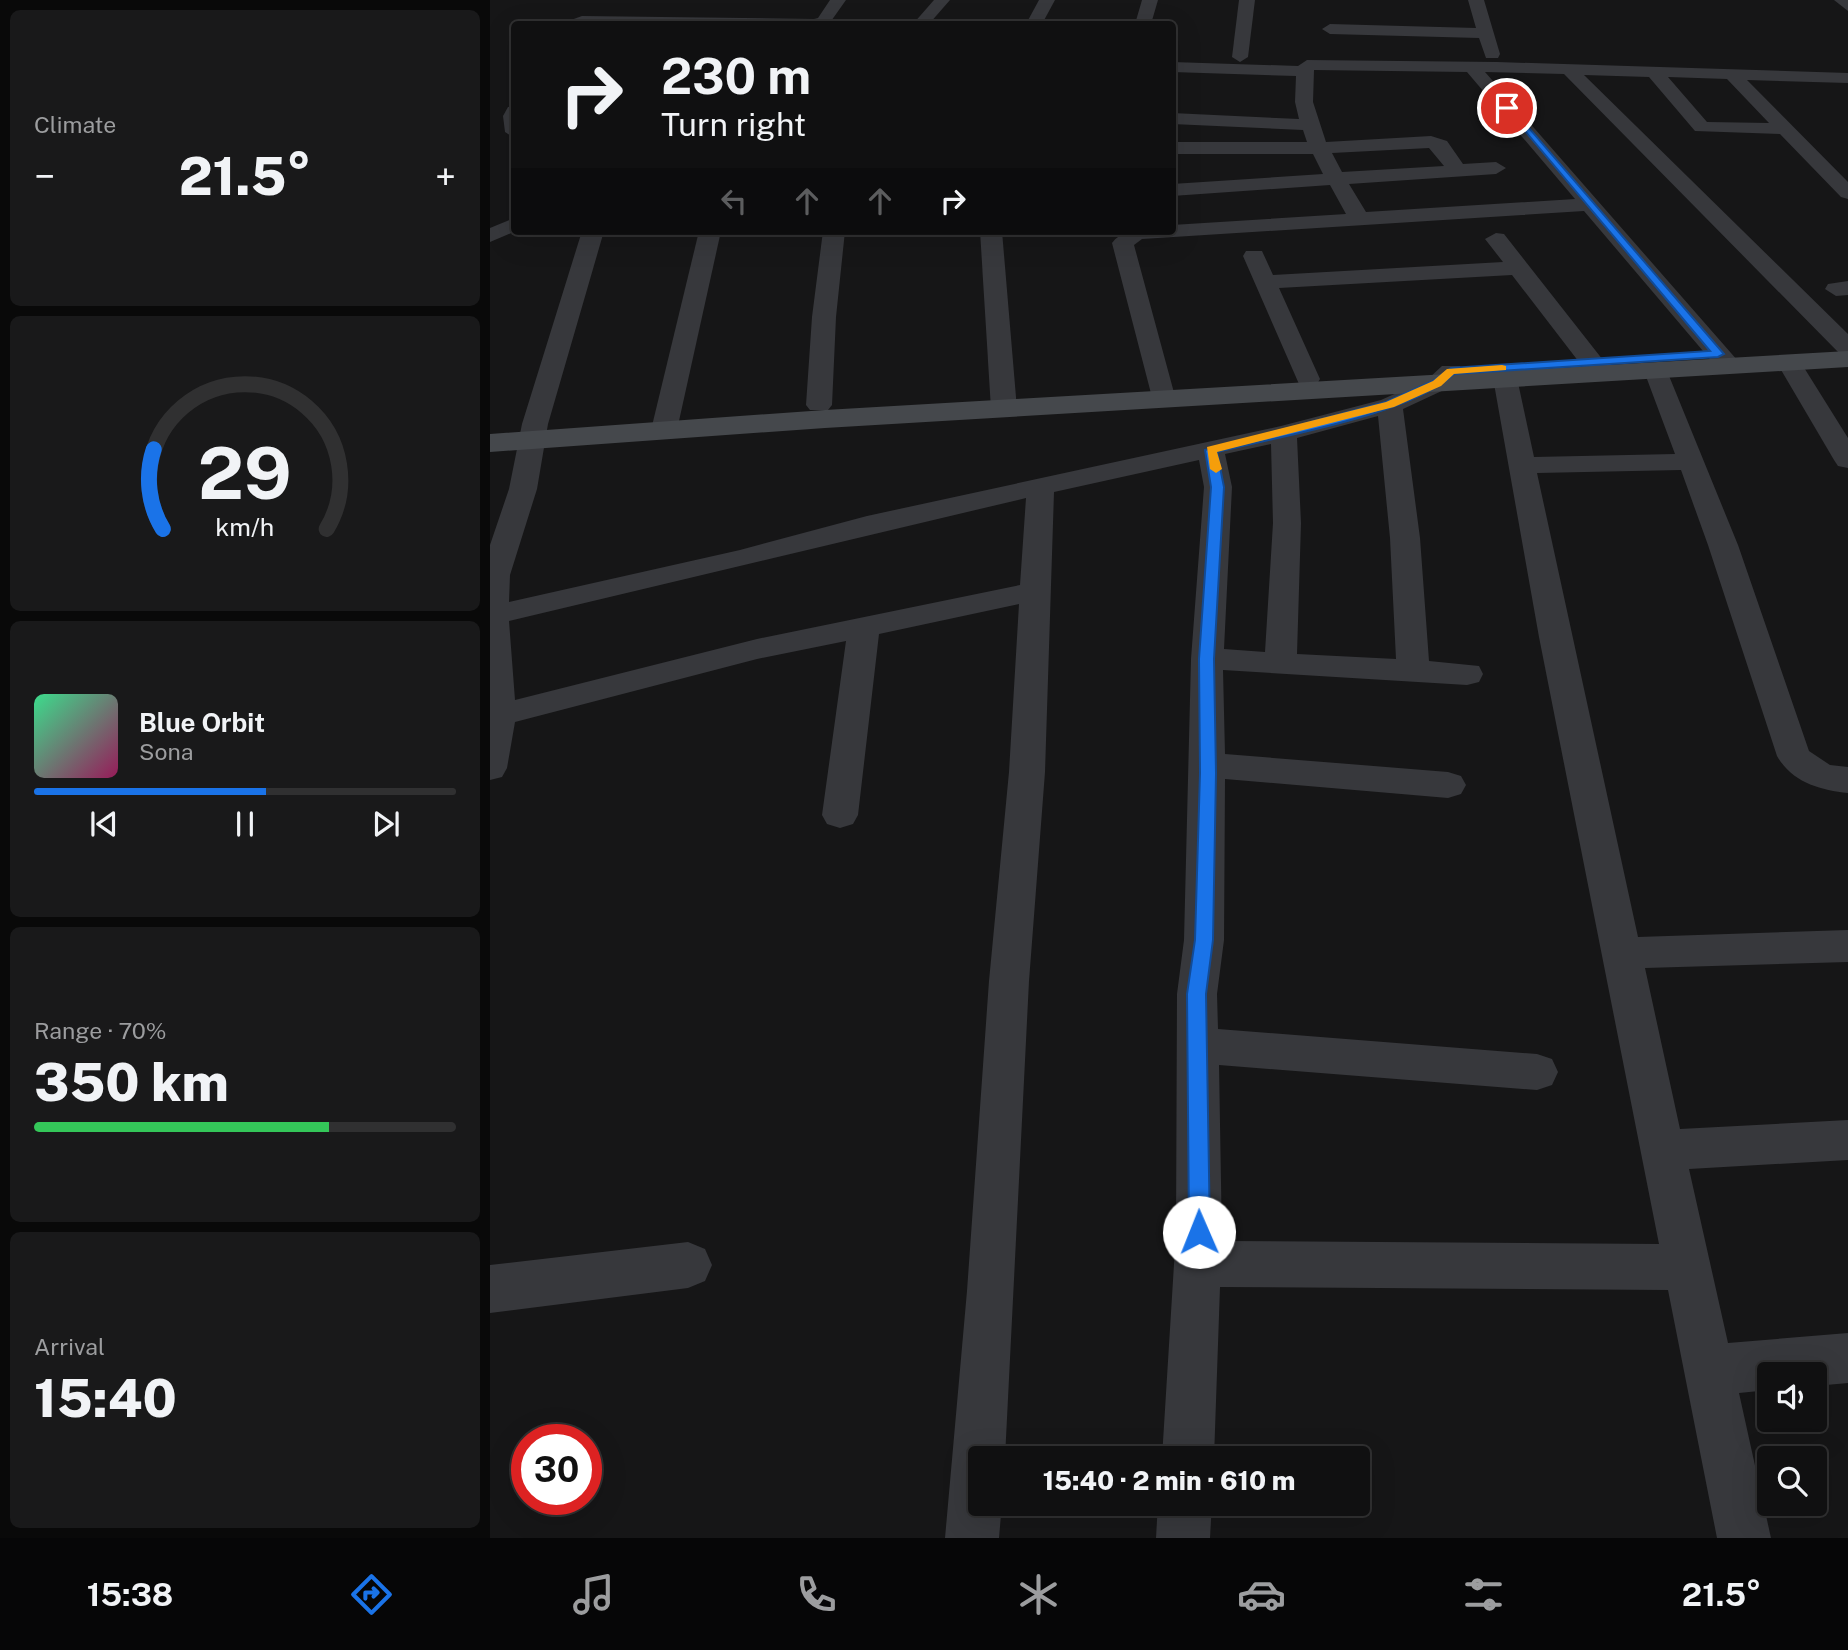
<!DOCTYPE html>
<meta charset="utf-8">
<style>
body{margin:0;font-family:"Public Sans",sans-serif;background:#19191a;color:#f1f3f6;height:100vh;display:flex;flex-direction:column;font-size:26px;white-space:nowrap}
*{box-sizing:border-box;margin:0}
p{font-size:23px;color:#9c9d9f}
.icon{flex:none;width:38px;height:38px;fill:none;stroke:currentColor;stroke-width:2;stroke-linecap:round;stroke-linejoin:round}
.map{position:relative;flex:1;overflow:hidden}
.panel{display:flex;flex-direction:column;gap:10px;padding:10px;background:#090909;width:490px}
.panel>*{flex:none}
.banner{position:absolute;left:21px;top:21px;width:665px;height:214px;border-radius:7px;box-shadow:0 7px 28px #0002,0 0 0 2px #303031;background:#101011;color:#f1f3f6;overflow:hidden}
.fabs{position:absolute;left:1267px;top:1362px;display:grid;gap:14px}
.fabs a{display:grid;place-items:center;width:70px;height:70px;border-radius:7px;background:#101011;box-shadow:0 7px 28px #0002,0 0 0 2px #303031;font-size:35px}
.speed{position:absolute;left:21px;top:1424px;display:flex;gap:14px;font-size:35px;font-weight:700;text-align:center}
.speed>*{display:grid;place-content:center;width:91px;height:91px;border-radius:50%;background:#101011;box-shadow:0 7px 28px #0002,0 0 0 2px #303031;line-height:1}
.speed .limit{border:10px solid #d22;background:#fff;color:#111}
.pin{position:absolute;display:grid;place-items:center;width:60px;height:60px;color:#fff;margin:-30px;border:4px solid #fff;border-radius:50%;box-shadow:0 2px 7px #0007}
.me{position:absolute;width:77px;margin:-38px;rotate:359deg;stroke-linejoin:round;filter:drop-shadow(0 0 5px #0008)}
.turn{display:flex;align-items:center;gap:24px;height:147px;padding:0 35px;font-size:32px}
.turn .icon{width:91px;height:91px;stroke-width:2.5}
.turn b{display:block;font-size:49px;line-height:60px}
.lanes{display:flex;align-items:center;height:66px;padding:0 35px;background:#0003;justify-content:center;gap:35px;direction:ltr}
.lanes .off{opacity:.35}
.big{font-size:52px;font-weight:800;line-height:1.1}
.panel .tile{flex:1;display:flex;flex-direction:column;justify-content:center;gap:10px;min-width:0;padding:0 24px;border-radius:10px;background:#19191a}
.panel .dial{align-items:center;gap:0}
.dial svg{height:182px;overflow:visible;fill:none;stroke:#303031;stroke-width:7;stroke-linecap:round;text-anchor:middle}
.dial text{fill:#f1f3f6;stroke:none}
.song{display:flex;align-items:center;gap:21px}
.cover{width:84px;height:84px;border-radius:10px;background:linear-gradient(135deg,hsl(150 70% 55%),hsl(330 70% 35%))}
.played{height:7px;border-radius:4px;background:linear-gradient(90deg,#1a73e8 55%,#303031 55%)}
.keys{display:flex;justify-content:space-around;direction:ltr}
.heat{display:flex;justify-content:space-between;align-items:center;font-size:38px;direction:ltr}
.charge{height:10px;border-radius:5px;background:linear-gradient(90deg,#34c759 70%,#303031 0)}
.trip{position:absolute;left:478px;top:1446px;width:402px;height:70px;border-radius:7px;background:#101011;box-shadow:0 7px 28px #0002,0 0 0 2px #303031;font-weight:800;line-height:70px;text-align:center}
.menu{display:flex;height:112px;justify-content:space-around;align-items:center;background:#060607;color:#9c9d9f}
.menu .icon{width:49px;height:49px}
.menu .active{color:#1a73e8}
.menu b{font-size:32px;color:#f1f3f6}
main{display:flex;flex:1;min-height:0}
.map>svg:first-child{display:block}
</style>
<main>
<section class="panel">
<div class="tile"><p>Climate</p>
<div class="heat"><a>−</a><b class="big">21.5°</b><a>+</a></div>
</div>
<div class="tile dial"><svg viewBox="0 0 100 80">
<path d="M14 69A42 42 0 1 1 86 69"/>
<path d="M14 69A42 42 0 0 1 10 34" stroke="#1a73e8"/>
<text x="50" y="56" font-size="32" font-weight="700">29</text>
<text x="50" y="72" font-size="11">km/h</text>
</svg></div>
<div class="tile">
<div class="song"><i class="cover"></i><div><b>Blue Orbit</b><p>Sona</p></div></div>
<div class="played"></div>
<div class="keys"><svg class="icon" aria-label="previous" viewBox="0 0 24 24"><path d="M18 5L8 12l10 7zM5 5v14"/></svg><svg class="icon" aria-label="pause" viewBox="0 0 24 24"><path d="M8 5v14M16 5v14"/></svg><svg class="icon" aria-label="next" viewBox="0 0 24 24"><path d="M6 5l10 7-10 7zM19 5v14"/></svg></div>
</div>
<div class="tile"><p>Range · 70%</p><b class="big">350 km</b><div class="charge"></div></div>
<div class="tile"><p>Arrival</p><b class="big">15:40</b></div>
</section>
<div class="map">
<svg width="1358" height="1538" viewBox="0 0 1358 1538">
<rect width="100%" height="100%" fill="#161617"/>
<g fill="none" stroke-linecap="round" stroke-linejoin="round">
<!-- street -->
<g fill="#37383c" fill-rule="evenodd">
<polygon points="340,0 356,0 339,24 70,24 92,16 324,19 328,18"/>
<polygon points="444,0 460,0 439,24 423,24"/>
<polygon points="549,0 565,0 552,24 536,24"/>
<polygon points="652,0 668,0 661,24 645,24"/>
<polygon points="749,0 765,0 758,57 750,62 742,57"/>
<polygon points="978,0 994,0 1010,54 1008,58 996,58 989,38 840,34 832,29 840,24 986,28"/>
<polygon points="1344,0 1358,0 1358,11"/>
<path d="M 817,60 L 1007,62 L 1358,73 L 1358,83 L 1257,80 L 1358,182 L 1358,199 L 1351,197 L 1290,134 L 1205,131 L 1159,77 L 1094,75 L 1358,334 L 1358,355 L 1349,353 L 1074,74 L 995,72 L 1248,361 L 1251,366 L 1248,371 L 1230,371 L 1094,211 L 652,239 L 644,245 L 686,400 L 682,405 L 664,405 L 622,243 C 635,225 662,231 682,231 L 682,225 L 856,214 L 840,185 L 682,196 L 682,184 L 833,174 L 823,154 L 682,154 L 682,142 L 817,142 L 813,130 L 682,124 L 682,113 L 809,119 L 805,102 L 806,76 L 682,72 L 682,62 L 808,66 ZM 824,70 L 977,72 L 1085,199 L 876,212 L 859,184 L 1006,174 L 1016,168 L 1006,162 L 973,164 L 957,141 L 941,136 L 836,142 L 823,102 ZM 1178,77 L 1237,79 L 1279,123 L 1217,122 ZM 939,148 L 954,166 L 852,172 L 842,153 Z"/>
<polygon points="24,106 24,138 15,132 13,116 18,107"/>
<polygon points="24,218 26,231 0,242 0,228"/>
<path d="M 92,231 L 114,231 L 58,424 L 47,489 L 20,575 L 19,602 L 250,550 L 377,516 L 791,426 L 891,400 L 938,379 L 952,366 L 970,366 L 973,371 L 956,389 L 913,409 L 930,538 L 939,661 L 989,666 L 993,674 L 989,682 L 977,685 L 733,670 L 735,754 L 958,772 L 971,776 L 976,785 L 971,794 L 958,798 L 735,779 L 734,940 L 727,994 L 728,1029 L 1047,1054 L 1062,1059 L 1068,1072 L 1062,1085 L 1047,1090 L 729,1065 L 732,1241 L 1169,1244 L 1049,637 L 1003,378 L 1006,373 L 1024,373 L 1027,378 L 1044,457 L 1185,454 L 1154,371 L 1157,366 L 1175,366 L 1248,545 L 1319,751 L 1340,765 L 1358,767 L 1358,793 C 1329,790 1302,782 1287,756 L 1218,545 L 1191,470 L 1047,473 L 1148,937 L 1358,930 L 1358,962 L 1155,968 L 1190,1129 L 1358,1120 L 1358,1160 L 1199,1169 L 1238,1343 L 1358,1333 L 1358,1383 L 1325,1386 L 1325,1374 L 1279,1374 L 1279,1390 L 1249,1393 L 1281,1538 L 1227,1538 L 1178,1290 L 730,1287 L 724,1458 L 672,1458 L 686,1232 L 687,994 L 694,940 L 701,659 L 714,487 L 709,460 L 564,492 L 555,772 L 539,981 L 515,1458 L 490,1458 L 490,1503 L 512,1503 L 509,1538 L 455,1538 L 477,1291 L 499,981 L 519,772 L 529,604 L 389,634 L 368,815 L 363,824 L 350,828 L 337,824 L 332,815 L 356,641 L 267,659 L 25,722 L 17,768 L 12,777 L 0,780 L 0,545 L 19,489 L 32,424 ZM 888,416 L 900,538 L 906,659 L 807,654 L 811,523 L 807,438 ZM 781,444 L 783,523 L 775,652 L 734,649 L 742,487 L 735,454 ZM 536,498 L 530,585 L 267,639 L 25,700 L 19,621 Z"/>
<polygon points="209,231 231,231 187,430 183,436 165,436 161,430"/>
<polygon points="333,231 355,231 346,317 342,405 338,410 320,410 316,405 322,317"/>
<polygon points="490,231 512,231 527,409 523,414 505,414 501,409"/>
<polygon points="1006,233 1014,234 1120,369 1123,374 1120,379 1102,379 1022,275 789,288 830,379 827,384 809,384 753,256 756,251 772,251 783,275 1013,262 995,239"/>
<polygon points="1358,281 1358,295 1346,296 1335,289 1338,284"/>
<polygon points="1299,356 1308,358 1358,438 1358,468 1348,466 1344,460 1287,363 1290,358"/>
<polygon points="198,1242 215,1249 222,1265 215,1281 198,1288 0,1313 0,1265"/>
<polygon points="668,1503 722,1503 720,1538 666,1538"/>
</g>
<!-- secondary -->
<polygon fill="#45484c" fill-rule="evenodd" points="1358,351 1358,367 335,428 0,452 0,434 335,410"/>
</g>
<!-- route -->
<path fill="#1a73e8" stroke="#114b97" stroke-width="2" d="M 1014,106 L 1020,106 L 1234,354 L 1228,357 L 964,374 C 920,415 789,436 727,452 L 734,487 L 724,659 L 726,773 L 723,940 L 716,994 L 720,1232 L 717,1239 L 709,1242 L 702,1239 L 699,1232 L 697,994 L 705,940 L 710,773 L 709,659 L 721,487 L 715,450 L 896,402 L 943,381 L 961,368 L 1220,351 Z"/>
<!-- slow -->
<polygon fill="#f59e0b" points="1012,365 1016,366 1016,370 964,374 951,386 904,407 727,452 732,469 726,473 720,469 717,447 896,402 943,381 957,369"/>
</svg>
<div class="fabs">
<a><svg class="icon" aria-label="sound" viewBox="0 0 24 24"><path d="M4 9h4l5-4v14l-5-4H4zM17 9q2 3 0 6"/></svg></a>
<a><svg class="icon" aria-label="search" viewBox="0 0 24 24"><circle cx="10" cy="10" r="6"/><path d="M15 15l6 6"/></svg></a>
</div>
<div class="speed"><div class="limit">30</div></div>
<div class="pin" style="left:1017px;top:108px;background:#d93025"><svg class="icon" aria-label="arrive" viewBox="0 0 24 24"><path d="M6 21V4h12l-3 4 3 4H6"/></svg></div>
<svg class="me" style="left:709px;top:1232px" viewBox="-20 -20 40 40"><circle r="19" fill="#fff"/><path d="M0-13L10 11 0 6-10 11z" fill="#1a73e8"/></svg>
<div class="trip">15:40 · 2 min · 610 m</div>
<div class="banner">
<div class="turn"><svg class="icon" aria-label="right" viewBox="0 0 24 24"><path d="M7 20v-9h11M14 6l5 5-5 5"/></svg><div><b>230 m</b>Turn right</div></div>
<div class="lanes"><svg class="icon off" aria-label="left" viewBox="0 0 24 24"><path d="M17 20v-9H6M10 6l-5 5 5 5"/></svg><svg class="icon off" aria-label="ahead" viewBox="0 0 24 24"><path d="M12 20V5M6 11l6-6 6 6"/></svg><svg class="icon off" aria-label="ahead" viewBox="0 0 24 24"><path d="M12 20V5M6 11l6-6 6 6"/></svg><svg class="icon" aria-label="right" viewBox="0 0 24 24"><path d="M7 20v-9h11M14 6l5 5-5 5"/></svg></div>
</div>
</div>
</main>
<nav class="menu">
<b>15:38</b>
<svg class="icon active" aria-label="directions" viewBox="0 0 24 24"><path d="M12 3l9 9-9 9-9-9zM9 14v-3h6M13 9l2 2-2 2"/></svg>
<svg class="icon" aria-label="music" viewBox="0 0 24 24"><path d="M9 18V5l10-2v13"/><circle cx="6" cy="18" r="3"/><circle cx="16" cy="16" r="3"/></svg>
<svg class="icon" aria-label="phone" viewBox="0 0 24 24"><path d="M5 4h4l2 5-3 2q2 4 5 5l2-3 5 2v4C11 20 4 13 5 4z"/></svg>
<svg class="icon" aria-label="climate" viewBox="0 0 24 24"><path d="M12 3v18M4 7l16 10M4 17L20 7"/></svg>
<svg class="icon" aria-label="car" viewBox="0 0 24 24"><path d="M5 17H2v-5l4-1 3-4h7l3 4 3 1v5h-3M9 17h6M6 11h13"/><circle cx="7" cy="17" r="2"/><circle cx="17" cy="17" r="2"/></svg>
<svg class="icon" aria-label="filters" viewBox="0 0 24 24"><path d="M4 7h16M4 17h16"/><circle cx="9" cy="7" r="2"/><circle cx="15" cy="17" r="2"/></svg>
<b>21.5°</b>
</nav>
